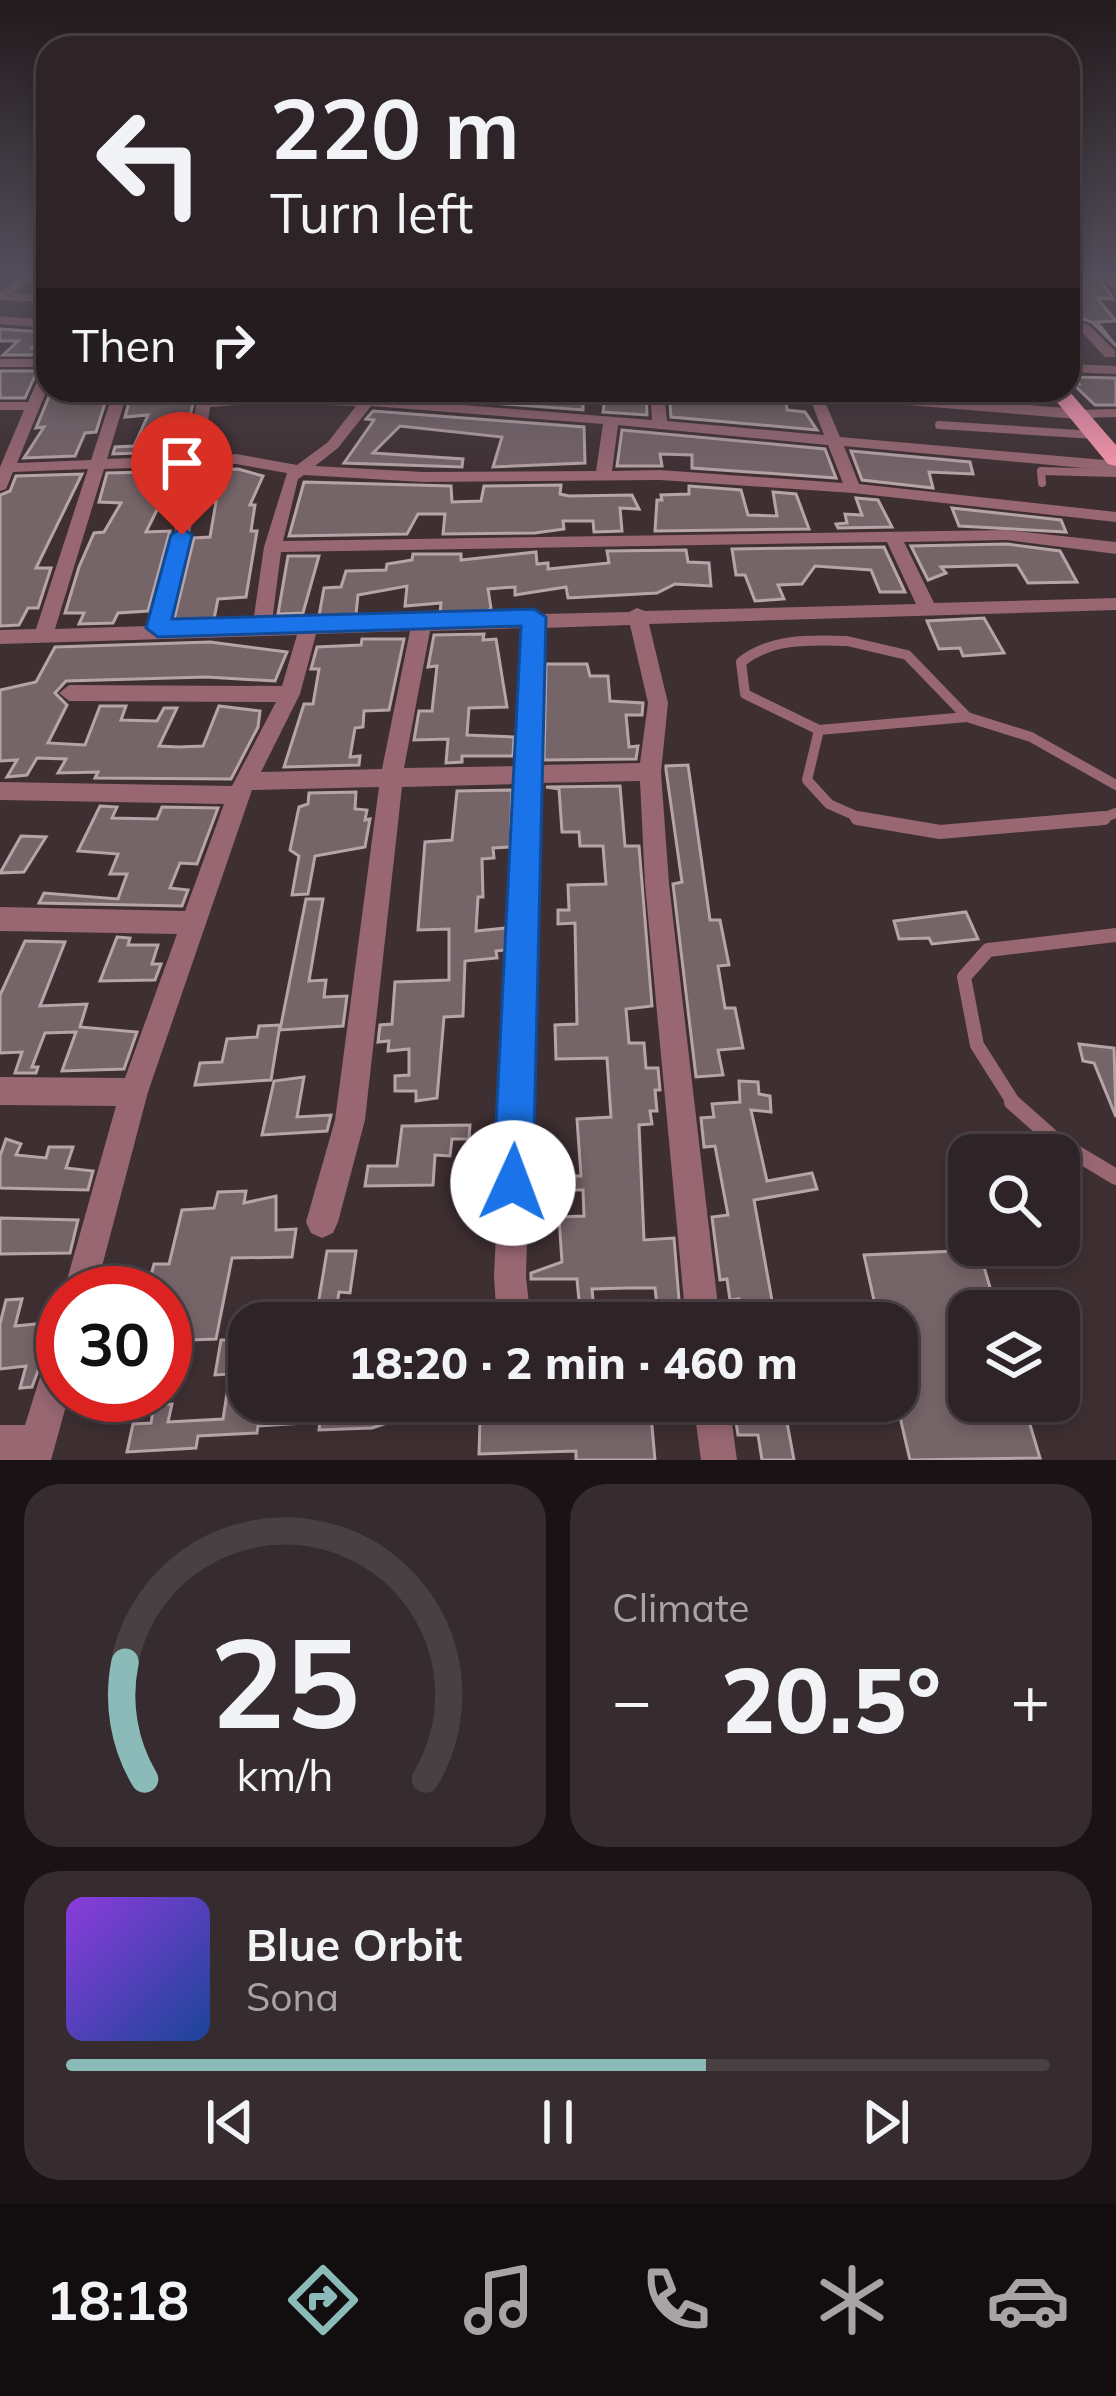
<!DOCTYPE html>
<meta charset="utf-8">
<style>
body{margin:0;font-family:Mulish,sans-serif;background:#362b2e;color:#f1f3f6;height:100vh;display:flex;flex-direction:column;font-size:45px;white-space:nowrap}
*{box-sizing:border-box;margin:0}
p{font-size:39px;color:#a7a4a7}
.icon{flex:none;width:66px;height:66px;fill:none;stroke:currentColor;stroke-width:2;stroke-linecap:round;stroke-linejoin:round}
.map{position:relative;height:1460px;overflow:hidden}
.side{display:flex;flex-direction:column;gap:24px;padding:24px;background:#191315;flex:1}
.side>*{flex:none}
.hud{position:absolute;left:36px;top:36px;width:1044px;height:366px;border-radius:36px;box-shadow:0 6px 18px #0003,0 0 0 3px #494043;background:#2e2326;color:#f1f3f6;overflow:hidden}
.tools{position:absolute;left:948px;top:1134px;display:grid;gap:24px}
.tools a{display:grid;place-items:center;width:132px;height:132px;border-radius:24px;background:#2e2326;box-shadow:0 6px 18px #0003,0 0 0 3px #494043;font-size:60px}
.speed{position:absolute;left:36px;top:1266px;display:flex;gap:24px;font-size:60px;font-weight:700;text-align:center}
.speed>*{display:grid;place-content:center;width:156px;height:156px;border-radius:50%;background:#2e2326;box-shadow:0 6px 18px #0003,0 0 0 3px #494043;line-height:1}
.speed .limit{border:18px solid #d22;background:#fff;color:#111}
.pin{position:absolute;display:grid;place-items:center;width:102px;height:102px;color:#fff;margin:-123px -51px;border-radius:50% 50% 50% 0;rotate:-45deg;box-shadow:0 0 12px #0007}
.pin .icon{rotate:45deg}
.me{position:absolute;width:132px;margin:-66px;rotate:2deg;stroke-linejoin:round;filter:drop-shadow(0 0 9px #0008)}
.turn{display:flex;align-items:center;gap:42px;height:252px;padding:0 36px;font-size:54px}
.turn .icon{width:156px;height:156px;stroke-width:2.5}
.turn b{display:block;font-size:84px;line-height:102px}
.then{display:flex;align-items:center;height:114px;padding:0 36px;background:#0003;gap:24px;font-size:45px}
.big{font-size:90px;font-weight:800;line-height:1.1}
.side .tile{flex:1;display:flex;flex-direction:column;justify-content:center;gap:18px;min-width:0;padding:0 42px;border-radius:36px;background:#362b2e}
.side .dial{align-items:center;gap:0}
.dial svg{height:312px;overflow:visible;fill:none;stroke:#494043;stroke-width:7;stroke-linecap:round;text-anchor:middle}
.dial text{fill:#f1f3f6;stroke:none}
.song{display:flex;align-items:center;gap:36px}
.cover{width:144px;height:144px;border-radius:18px;background:linear-gradient(135deg,hsl(270 70% 55%),hsl(220 70% 35%))}
.played{height:12px;border-radius:6px;background:linear-gradient(90deg,#8bbbb9 65%,#494043 65%)}
.keys{display:flex;justify-content:space-around;direction:ltr}
.heat{display:flex;justify-content:space-between;align-items:center;font-size:66px;direction:ltr}
.side .tiles{flex:1;display:grid;gap:24px;grid-template-columns:1fr 1fr}
.tile:last-child{grid-column:span 2}
.trip{position:absolute;left:228px;top:1302px;width:690px;height:120px;border-radius:36px;background:#2e2326;box-shadow:0 6px 18px #0003,0 0 0 3px #494043;font-weight:800;line-height:120px;text-align:center}
.dock{display:flex;height:192px;justify-content:space-around;align-items:center;background:#120e0f;color:#a7a4a7}
.dock .icon{width:84px;height:84px}
.dock .current{color:#8bbbb9}
.dock b{font-size:54px;color:#f1f3f6}
.map>svg:first-child{display:block}
</style>
<div class="map">
<svg width="1116" height="1460" viewBox="0 0 1116 1460">
<rect width="100%" height="100%" fill="#3e2f32"/>
<!-- building -->
<g fill="#756468" stroke="#b7a4a8" stroke-width="3">
<polygon points="1068,274 1094,274 1107,289 1113,299 1097,298 1116,321 1097,322 1116,346 1092,322 1068,314"/>
<polygon points="0,329 44,332 32,348 48,347 48,355 3,355 18,341 0,341"/>
<polygon points="0,371 37,371 25,398 0,398"/>
<polygon points="1073,377 1116,378 1116,405 1095,405 1073,384 1079,384"/>
<polygon points="69,390 109,390 96,432 85,433 75,456 24,458 44,427 36,428 51,392"/>
<polygon points="132,390 196,390 185,439 173,439 167,452 113,454 115,447 134,446 148,415 125,417"/>
<polygon points="459,390 583,390 583,410 453,400"/>
<polygon points="606,390 646,390 647,415 603,412"/>
<polygon points="669,390 706,390 709,399 786,400 787,410 805,412 817,430 671,417"/>
<polygon points="373,411 584,427 585,463 493,467 502,437 400,426 373,453 463,459 462,467 344,463 374,420 366,419"/>
<polygon points="622,430 825,449 836,478 692,468 692,455 660,454 662,466 617,466"/>
<polygon points="851,451 970,462 973,474 929,472 933,488 862,480"/>
<polygon points="238,469 263,476 250,505 255,505 251,531 257,531 246,597 218,599 214,619 174,620 194,538 210,537 216,502 208,502 211,483 203,483 205,470"/>
<polygon points="150,472 147,478 180,474 176,496 172,503 161,502 146,532 170,531 148,611 118,613 113,623 79,624 84,613 65,613 79,567 94,533 104,532 121,503 99,502 107,473"/>
<polygon points="82,474 36,568 51,568 38,608 28,608 19,625 0,626 0,495 10,491 16,476"/>
<polygon points="304,482 451,486 452,502 481,501 484,486 561,485 560,494 569,496 632,495 639,509 620,508 622,531 594,532 593,521 563,521 564,529 535,533 443,534 445,514 418,514 407,534 289,536"/>
<polygon points="689,486 741,490 748,515 777,516 773,492 796,494 809,529 655,531 657,500 662,500 661,495 689,494"/>
<polygon points="856,498 878,500 892,527 838,528 836,524 847,523 845,514 862,515"/>
<polygon points="952,508 1061,520 1066,532 959,526"/>
<polygon points="1007,544 1060,551 1077,582 1028,583 1017,565 941,567 946,573 928,580 911,546"/>
<polygon points="884,547 905,592 880,592 871,570 815,566 802,584 778,585 784,599 755,601 745,575 736,575 732,549"/>
<polygon points="686,550 688,562 709,563 711,586 675,584 657,593 568,598 566,587 515,595 515,587 488,589 491,608 486,612 440,613 441,603 405,606 407,586 358,595 356,614 319,616 324,588 341,587 346,571 386,570 387,564 412,560 413,554 461,554 461,560 536,552 537,564 548,563 548,569 609,563 607,551"/>
<polygon points="288,556 319,556 303,613 278,614"/>
<polygon points="984,618 1004,653 963,656 960,648 939,649 927,621"/>
<polygon points="484,634 483,640 496,639 507,707 469,708 467,735 514,737 513,756 462,756 462,762 446,763 448,739 414,740 419,711 432,711 437,666 428,667 434,635"/>
<polygon points="362,639 404,639 389,710 364,711 363,727 355,728 350,757 360,756 359,765 284,767 304,704 313,704 319,669 311,669 317,647 361,645"/>
<polygon points="210,642 287,652 275,681 206,677 66,681 55,693 67,705 48,743 85,745 100,706 126,706 121,720 157,721 164,708 177,708 159,746 179,747 203,746 219,706 260,711 258,727 231,779 95,778 98,772 58,773 66,759 37,758 27,775 7,777 17,760 0,761 0,690 36,682 55,647"/>
<polygon points="546,664 587,664 590,676 608,676 610,701 643,703 642,715 626,715 629,747 638,746 636,759 544,760"/>
<polygon points="688,765 710,920 720,920 729,965 718,966 725,1008 735,1008 743,1048 718,1050 723,1075 696,1077 673,884 682,882 666,770 666,766"/>
<polygon points="620,786 625,846 639,846 652,1006 626,1009 629,1043 644,1043 646,1068 658,1068 660,1090 655,1090 657,1111 650,1111 652,1124 639,1125 644,1240 674,1238 680,1312 658,1314 655,1288 626,1288 592,1289 594,1311 580,1312 577,1279 531,1279 531,1273 562,1262 559,1217 584,1216 583,1190 570,1190 569,1176 581,1176 577,1119 611,1117 607,1058 556,1059 555,1025 577,1024 575,923 558,924 558,910 569,910 568,885 606,884 603,846 580,846 579,832 562,832 559,789 546,787"/>
<polygon points="512,790 510,847 493,848 494,858 482,859 483,897 478,897 476,931 506,928 505,950 496,951 497,958 465,961 463,1016 444,1017 437,1098 416,1101 416,1091 395,1091 395,1076 409,1075 409,1049 388,1051 389,1041 378,1042 380,1025 392,1024 395,982 449,980 449,929 418,930 425,842 452,840 457,791"/>
<polygon points="356,792 355,809 367,810 365,820 370,819 365,847 315,856 308,894 292,895 299,856 290,850 299,807 308,804 309,793"/>
<polygon points="100,806 117,807 112,818 157,819 162,807 218,808 197,864 180,863 170,888 188,890 182,906 39,903 44,893 118,899 127,874 110,874 118,854 78,851"/>
<polygon points="21,836 46,837 24,872 0,873"/>
<polygon points="306,899 323,899 309,981 326,980 324,997 347,996 343,1026 280,1030"/>
<polygon points="966,912 978,939 932,944 929,938 899,939 894,921"/>
<polygon points="117,937 130,938 128,945 158,945 152,964 161,964 155,980 100,981"/>
<polygon points="25,941 65,942 40,1006 87,1004 80,1027 137,1032 124,1069 62,1071 76,1032 45,1033 32,1067 38,1067 36,1073 15,1073 22,1052 0,1053 0,995"/>
<polygon points="280,1025 271,1080 195,1085 200,1063 222,1062 227,1039 257,1037 259,1026"/>
<polygon points="1079,1044 1114,1048 1116,1117 1094,1063 1083,1061"/>
<polygon points="304,1077 297,1117 331,1115 327,1131 262,1135 274,1081"/>
<polygon points="739,1081 758,1082 759,1094 770,1096 771,1112 751,1110 767,1181 812,1173 817,1189 754,1200 776,1323 743,1323 739,1299 730,1300 727,1279 720,1280 712,1217 728,1215 715,1146 704,1147 701,1118 714,1117 712,1104 740,1102"/>
<polygon points="470,1125 469,1139 452,1139 450,1156 435,1155 433,1185 365,1186 368,1166 397,1166 402,1126"/>
<polygon points="6,1139 21,1144 16,1155 46,1158 49,1147 73,1147 66,1168 93,1171 88,1190 0,1188 0,1156"/>
<polygon points="246,1191 244,1203 276,1196 276,1230 296,1229 292,1257 232,1258 216,1339 165,1341 165,1293 146,1293 154,1264 169,1264 182,1210 214,1208 218,1192"/>
<polygon points="0,1218 78,1220 70,1253 0,1254"/>
<polygon points="979,1250 997,1311 969,1311 969,1401 1023,1401 1040,1458 910,1460 897,1404 897,1323 879,1323 864,1255"/>
<polygon points="327,1251 356,1251 350,1293 339,1292 334,1323 315,1323"/>
<polygon points="22,1299 15,1326 56,1322 32,1387 20,1388 26,1366 0,1369 0,1324 6,1300"/>
<polygon points="221,1340 234,1340 232,1355 249,1354 249,1401 510,1401 509,1423 544,1422 544,1401 564,1401 565,1421 651,1415 655,1460 576,1460 576,1451 479,1454 480,1422 446,1420 393,1421 372,1428 319,1430 320,1422 258,1426 257,1433 198,1436 196,1448 127,1452 133,1424 151,1423 154,1405 172,1404 168,1422 223,1419 230,1374 215,1375"/>
<polygon points="756,1401 783,1401 794,1460 762,1460 758,1435 738,1435 736,1422 759,1421"/>
</g>
<g fill="none" stroke-linecap="round" stroke-linejoin="round">
<!-- service-far3 -->
<g stroke="#986772" stroke-width="8">
<polyline points="939,425 1095,435"/>
<polyline points="1042,483 1041,471 1116,473"/>
</g>
<!-- service-far2 -->
<g stroke="#986772" stroke-width="10">
<path d="M 847,641 L 907,655 L 967,717 L 819,730 L 745,694 L 741,662 C 771,638 810,640 847,641 Z"/>
<polyline points="967,717 1031,737 1116,785"/>
<polyline points="819,730 807,780 829,804 867,821"/>
<polyline points="1095,821 1116,813"/>
</g>
<!-- service-far1 -->
<g stroke="#986772" stroke-width="14">
<polyline points="857,818 940,832 1104,818"/>
<polyline points="1015,1105 977,1045 964,977 988,950 1116,935"/>
</g>
<!-- service -->
<polyline stroke="#986772" stroke-width="16" points="1012,1102 1056,1141 1116,1177"/>
<!-- minor -->
<g fill="#986772" fill-rule="evenodd">
<polygon points="24,274 37,274 12,293 48,294 48,302 0,300 0,291"/>
<polygon points="1098,274 1110,274 1116,280 1116,291"/>
<polygon points="1068,318 1089,325 1115,351 1115,357 1105,357 1081,331 1068,326"/>
<path d="M 0,359 L 48,359 L 48,387 L 17,463 L 91,460 L 114,390 L 128,390 L 107,459 L 187,456 L 198,394 L 204,390 L 210,391 L 211,398 L 267,395 L 363,397 L 369,390 L 381,390 L 377,398 L 652,420 L 650,390 L 664,390 L 667,421 L 824,435 L 808,393 L 820,390 L 840,437 L 1116,461 L 1116,471 L 844,446 L 859,484 L 1116,512 L 1116,522 L 853,493 L 660,480 L 423,482 L 304,475 L 298,479 L 283,541 L 1007,530 L 1116,542 L 1116,554 L 1007,540 L 904,542 L 934,603 L 1116,598 L 1116,610 L 649,624 L 668,703 L 661,772 L 669,884 L 720,1323 L 686,1323 L 645,884 L 640,781 L 539,783 L 526,1277 L 531,1323 L 497,1323 L 494,1277 L 517,784 L 402,787 L 365,1120 L 338,1222 L 333,1233 L 322,1238 L 311,1233 L 306,1222 L 335,1120 L 379,787 L 252,790 L 148,1092 L 95,1293 L 63,1294 L 116,1106 L 0,1105 L 0,1077 L 125,1078 L 177,934 L 0,931 L 0,907 L 185,911 L 224,804 L 0,800 L 0,782 L 232,786 L 276,702 L 69,701 L 59,693 L 69,685 L 282,686 L 297,635 L 0,644 L 0,630 L 36,629 L 88,469 L 13,472 L 6,489 L 0,491 L 0,467 L 24,410 L 0,410 L 0,402 L 28,402 L 44,367 L 0,367 ZM 267,403 L 356,406 L 328,442 L 297,465 L 236,454 L 203,456 L 210,407 ZM 371,406 L 603,424 L 596,471 L 423,472 L 315,466 L 338,448 ZM 618,425 L 828,445 L 843,483 L 660,470 L 612,471 ZM 236,464 L 287,473 L 264,547 L 253,623 L 168,625 L 190,535 L 201,465 ZM 186,466 L 174,535 L 149,626 L 55,629 L 104,469 ZM 887,542 L 916,604 L 645,611 L 637,608 L 629,612 L 542,614 L 534,610 L 526,615 L 429,618 L 422,614 L 414,618 L 316,621 L 309,618 L 272,622 L 281,552 ZM 630,625 L 648,703 L 640,763 L 539,765 L 543,628 ZM 524,628 L 518,766 L 404,768 L 430,631 ZM 410,631 L 382,769 L 261,772 L 300,694 L 316,634 Z"/>
<polygon points="1068,364 1116,366 1116,374 1068,372"/>
<polygon points="1116,409 1116,417 1078,418 1071,414 1078,410"/>
<polygon points="63,1337 63,1395 69,1395 51,1460 0,1460 0,1425 25,1425 51,1342"/>
<polygon points="693,1401 729,1401 737,1460 701,1460"/>
</g>
<!-- tertiary -->
<g fill="#986772" fill-rule="evenodd">
<polygon points="0,316 48,320 48,328 0,324"/>
<polygon points="775,390 842,390 1078,409 1086,414 1078,419 783,395"/>
</g>
<!-- primary -->
<polygon fill="#fb96b0" fill-rule="evenodd" points="1047,390 1068,390 1116,445 1116,466 1108,464"/>
</g>
<!-- sky -->
<linearGradient id="sky" x2="0" y2="1"><stop stop-color="#221a1c"/><stop offset="0.57" stop-color="#524d5a"/><stop offset="1" stop-color="#524d5a" stop-opacity="0"/></linearGradient>
<rect width="1116" height="479" fill="url(#sky)"/>
<!-- route -->
<polygon fill="#1a73e8" stroke="#114b97" stroke-width="3" points="182,528 192,535 172,619 534,609 546,617 533,1183 527,1197 513,1203 499,1197 493,1183 521,626 158,637 146,628 171,535"/>
</svg>
<div class="tools">
<a><svg class="icon" aria-label="search" viewBox="0 0 24 24"><circle cx="10" cy="10" r="6"/><path d="M15 15l6 6"/></svg></a>
<a><svg class="icon" aria-label="layers" viewBox="0 0 24 24"><path d="M12 4l9 5-9 5-9-5zM3 14l9 5 9-5"/></svg></a>
</div>
<div class="speed"><div class="limit">30</div></div>
<div class="pin" style="left:182px;top:535px;background:#d93025"><svg class="icon" aria-label="arrive" viewBox="0 0 24 24"><path d="M6 21V4h12l-3 4 3 4H6"/></svg></div>
<svg class="me" style="left:513px;top:1183px" viewBox="-20 -20 40 40"><circle r="19" fill="#fff"/><path d="M0-13L10 11 0 6-10 11z" fill="#1a73e8"/></svg>
<div class="trip">18:20 · 2 min · 460 m</div>
<div class="hud">
<div class="turn"><svg class="icon" aria-label="left" viewBox="0 0 24 24"><path d="M17 20v-9H6M10 6l-5 5 5 5"/></svg><div><b>220 m</b>Turn left</div></div>
<div class="then">Then<svg class="icon" aria-label="right" viewBox="0 0 24 24"><path d="M7 20v-9h11M14 6l5 5-5 5"/></svg></div>
</div>
</div>
<section class="side">
<div class="tiles">
<div class="tile dial"><svg viewBox="0 0 100 80">
<path d="M14 69A42 42 0 1 1 86 69"/>
<path d="M14 69A42 42 0 0 1 9 39" stroke="#8bbbb9"/>
<text x="50" y="56" font-size="32" font-weight="700">25</text>
<text x="50" y="72" font-size="11">km/h</text>
</svg></div>
<div class="tile"><p>Climate</p>
<div class="heat"><a>−</a><b class="big">20.5°</b><a>+</a></div>
</div>
<div class="tile">
<div class="song"><i class="cover"></i><div><b>Blue Orbit</b><p>Sona</p></div></div>
<div class="played"></div>
<div class="keys"><svg class="icon" aria-label="previous" viewBox="0 0 24 24"><path d="M18 5L8 12l10 7zM5 5v14"/></svg><svg class="icon" aria-label="pause" viewBox="0 0 24 24"><path d="M8 5v14M16 5v14"/></svg><svg class="icon" aria-label="next" viewBox="0 0 24 24"><path d="M6 5l10 7-10 7zM19 5v14"/></svg></div>
</div>
</div>
</section>
<nav class="dock">
<b>18:18</b>
<svg class="icon current" aria-label="directions" viewBox="0 0 24 24"><path d="M12 3l9 9-9 9-9-9zM9 14v-3h6M13 9l2 2-2 2"/></svg>
<svg class="icon" aria-label="music" viewBox="0 0 24 24"><path d="M9 18V5l10-2v13"/><circle cx="6" cy="18" r="3"/><circle cx="16" cy="16" r="3"/></svg>
<svg class="icon" aria-label="phone" viewBox="0 0 24 24"><path d="M5 4h4l2 5-3 2q2 4 5 5l2-3 5 2v4C11 20 4 13 5 4z"/></svg>
<svg class="icon" aria-label="climate" viewBox="0 0 24 24"><path d="M12 3v18M4 7l16 10M4 17L20 7"/></svg>
<svg class="icon" aria-label="car" viewBox="0 0 24 24"><path d="M5 17H2v-5l4-1 3-4h7l3 4 3 1v5h-3M9 17h6M6 11h13"/><circle cx="7" cy="17" r="2"/><circle cx="17" cy="17" r="2"/></svg>
</nav>
